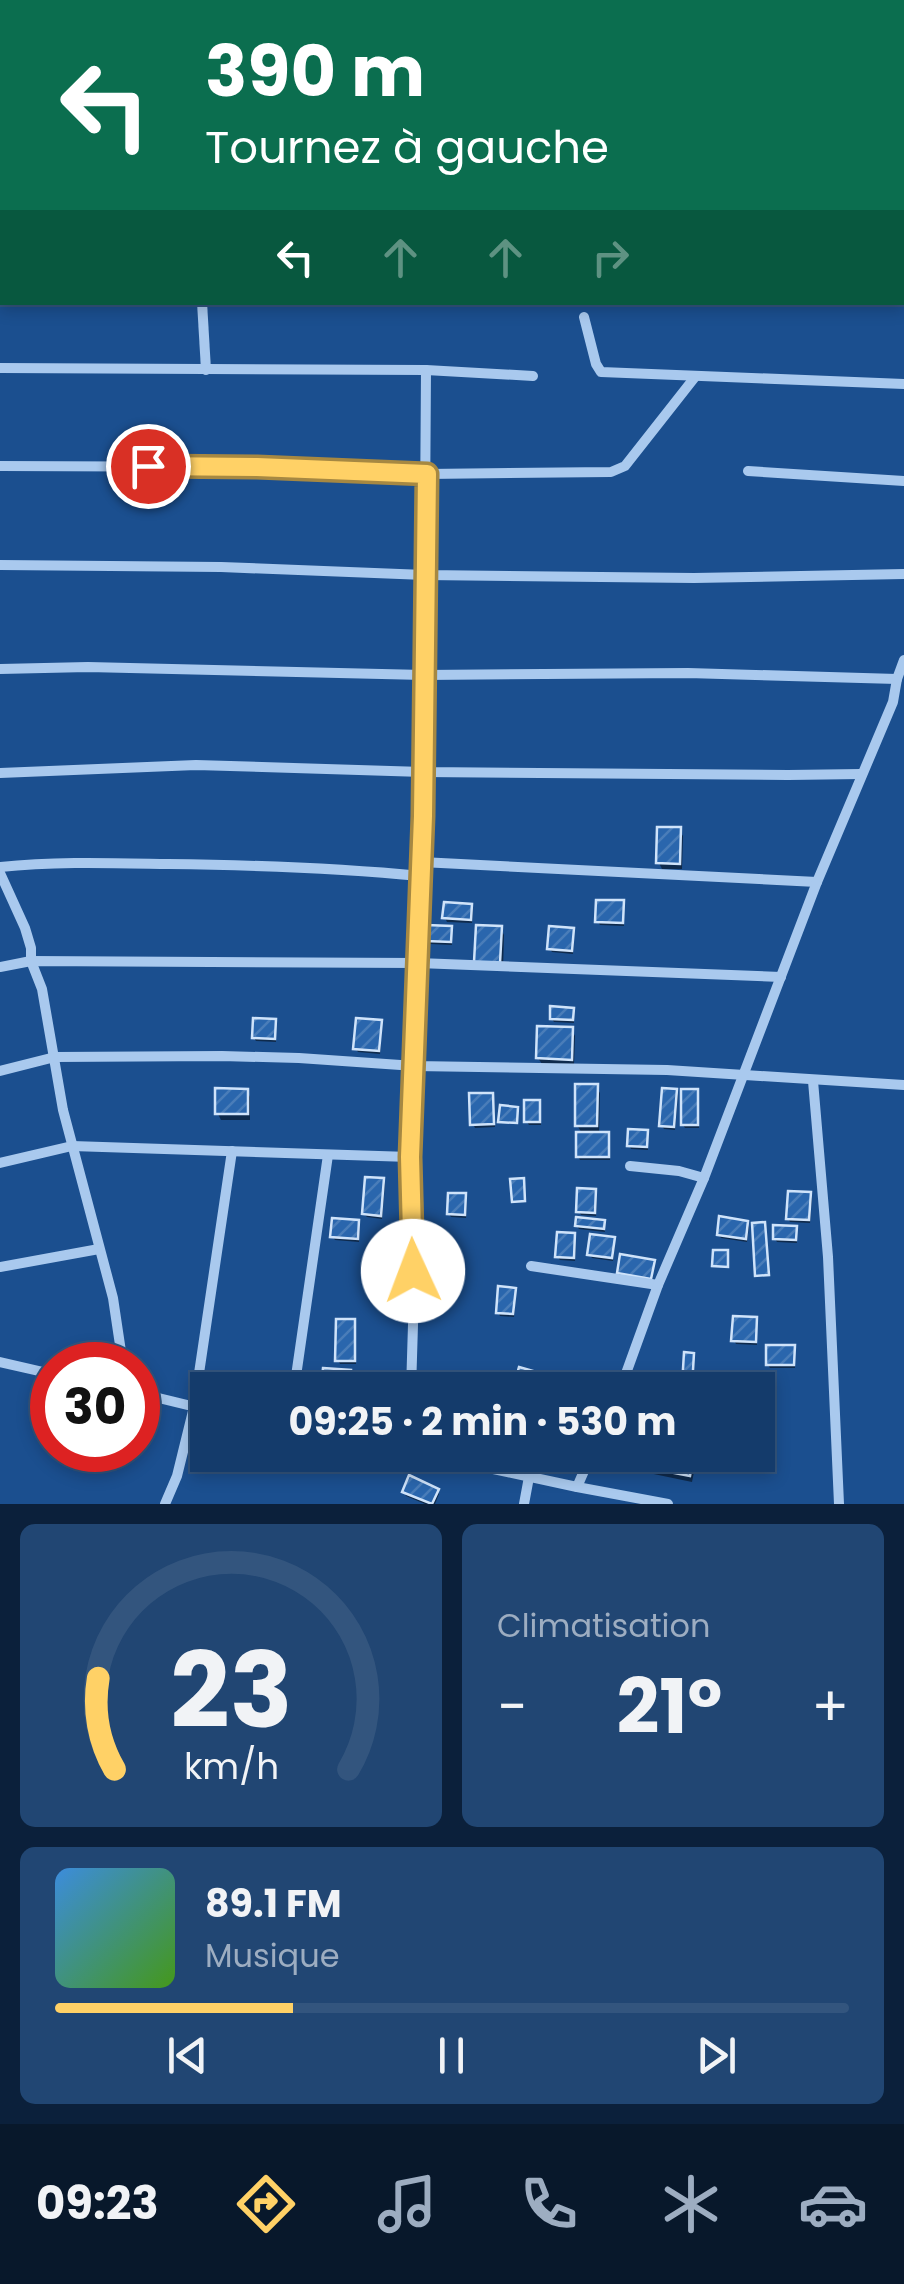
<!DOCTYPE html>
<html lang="fr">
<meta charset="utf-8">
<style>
body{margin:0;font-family:Poppins,sans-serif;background:#214673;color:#f1f3f6;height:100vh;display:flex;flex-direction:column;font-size:38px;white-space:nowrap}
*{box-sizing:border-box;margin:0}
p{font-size:32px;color:#9dadc1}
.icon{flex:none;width:55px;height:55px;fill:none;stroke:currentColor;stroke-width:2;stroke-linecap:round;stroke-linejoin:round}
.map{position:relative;height:1504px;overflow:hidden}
.drawer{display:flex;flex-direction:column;gap:20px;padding:20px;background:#0b203b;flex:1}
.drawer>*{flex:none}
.top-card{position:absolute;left:0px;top:0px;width:905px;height:305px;box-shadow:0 5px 15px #0003,0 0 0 2px #33557e;background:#0b6e4f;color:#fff;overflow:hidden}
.speed{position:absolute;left:30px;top:1342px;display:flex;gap:20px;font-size:50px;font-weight:700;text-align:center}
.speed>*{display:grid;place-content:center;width:130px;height:130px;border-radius:50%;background:#143b6b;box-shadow:0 5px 15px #0003,0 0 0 2px #33557e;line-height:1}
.speed .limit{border:15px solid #d22;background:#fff;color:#111}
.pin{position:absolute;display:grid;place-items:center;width:85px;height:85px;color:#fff;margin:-42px;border:5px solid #fff;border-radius:50%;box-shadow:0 2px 10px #0007}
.me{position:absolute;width:110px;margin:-55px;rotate:358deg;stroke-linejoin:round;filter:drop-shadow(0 0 8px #0008)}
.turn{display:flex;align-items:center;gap:35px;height:210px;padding:0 40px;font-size:45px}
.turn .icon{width:130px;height:130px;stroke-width:2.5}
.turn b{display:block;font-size:70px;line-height:85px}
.lanes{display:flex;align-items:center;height:95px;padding:0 40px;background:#0003;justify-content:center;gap:50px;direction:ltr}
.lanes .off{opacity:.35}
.big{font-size:75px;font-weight:700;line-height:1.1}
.drawer .card{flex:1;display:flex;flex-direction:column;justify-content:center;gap:15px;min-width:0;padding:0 35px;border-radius:15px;background:#214673}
.drawer .dial{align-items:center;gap:0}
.dial svg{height:260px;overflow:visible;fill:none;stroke:#33557e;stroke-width:7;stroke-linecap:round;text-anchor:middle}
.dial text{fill:#f1f3f6;stroke:none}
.song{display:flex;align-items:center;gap:30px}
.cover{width:120px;height:120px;border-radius:15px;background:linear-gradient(135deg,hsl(210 70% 55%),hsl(100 70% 35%))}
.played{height:10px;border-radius:5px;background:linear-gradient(90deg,#ffd166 30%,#33557e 30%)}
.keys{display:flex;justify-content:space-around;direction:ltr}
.heat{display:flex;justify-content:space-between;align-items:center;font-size:55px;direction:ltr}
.drawer .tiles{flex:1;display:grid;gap:20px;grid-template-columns:1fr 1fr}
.card:last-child{grid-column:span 2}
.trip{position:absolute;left:190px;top:1372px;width:585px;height:100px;border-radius:0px;background:#143b6b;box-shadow:0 5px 15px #0003,0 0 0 2px #33557e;font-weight:700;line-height:100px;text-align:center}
.tabs{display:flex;height:160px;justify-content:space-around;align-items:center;background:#08182b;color:#9dadc1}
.tabs .icon{width:70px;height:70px}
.tabs .current{color:#ffd166}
.tabs b{font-size:45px;color:#f1f3f6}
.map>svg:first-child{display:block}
</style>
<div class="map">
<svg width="904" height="1504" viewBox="0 0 904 1504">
<defs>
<pattern id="forest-crowns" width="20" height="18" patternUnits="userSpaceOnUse" patternTransform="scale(2.5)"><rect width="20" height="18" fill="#2461a8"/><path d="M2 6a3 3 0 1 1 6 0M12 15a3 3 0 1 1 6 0" fill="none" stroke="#4579b5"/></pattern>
<pattern id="building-hatch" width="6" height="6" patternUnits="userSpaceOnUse" patternTransform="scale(2.5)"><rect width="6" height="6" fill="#2a66ad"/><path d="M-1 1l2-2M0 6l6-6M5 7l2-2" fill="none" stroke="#4a7db9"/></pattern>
</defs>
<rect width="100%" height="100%" fill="#1b4f8f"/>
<!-- forest -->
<polygon fill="url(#forest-crowns)" points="0,0 260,0 261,2 2,2 2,71 0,70"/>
<!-- shadow -->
<g fill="#0007">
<polygon points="679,830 683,836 682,869 662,869 659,863"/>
<polygon points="622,903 624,907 624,926 600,925 598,922"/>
<polygon points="471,906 473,910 472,923 447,922 445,918"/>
<polygon points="450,928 452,945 430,944 428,940"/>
<polygon points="501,929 504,935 503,969 480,967"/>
<polygon points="572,930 574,934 573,954 552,952 550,949"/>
<polygon points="573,1010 574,1023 554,1022 552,1019"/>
<polygon points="274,1021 276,1025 276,1042 256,1041 254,1038"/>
<polygon points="380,1022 382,1026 380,1054 358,1052 356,1049"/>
<polygon points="571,1029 575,1036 574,1065 542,1064 538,1058"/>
<polygon points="596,1087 600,1093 599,1135 608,1135 610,1138 610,1160 580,1160 578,1156 583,1135 577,1125"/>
<polygon points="247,1091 250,1097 250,1120 221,1120 218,1114"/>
<polygon points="675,1091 678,1095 675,1130 664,1129 662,1126"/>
<polygon points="697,1091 699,1095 699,1128 685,1128 683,1125"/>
<polygon points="492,1095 494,1099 495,1127 475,1128 473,1124"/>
<polygon points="539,1103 541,1125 529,1125 527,1122"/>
<polygon points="646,1132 648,1136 648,1150 631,1149 629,1145"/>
<polygon points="383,1180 385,1184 382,1219 367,1217 364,1214"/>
<polygon points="595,1191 597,1195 596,1216 581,1215 579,1211"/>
<polygon points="810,1195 812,1198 810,1223 790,1222 788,1218"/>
<polygon points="465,1196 467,1199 466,1218 451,1217 449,1214"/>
<polygon points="358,1222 360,1226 359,1242 335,1240 333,1237"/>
<polygon points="604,1223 605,1232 579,1229 577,1226"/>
<polygon points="747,1223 749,1227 747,1242 721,1238 719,1235"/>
<polygon points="795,1228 797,1243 777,1242 775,1239"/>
<polygon points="574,1235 576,1239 575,1261 560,1260 557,1256"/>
<polygon points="613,1239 615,1243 613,1261 592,1258 590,1255"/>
<polygon points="514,1290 516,1294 514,1317 500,1316 498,1312"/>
<polygon points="755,1319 757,1323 757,1345 736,1344 734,1340"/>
<polygon points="354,1321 356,1325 356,1364 340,1364 338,1360"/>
<polygon points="793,1348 795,1352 795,1368 770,1368 768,1365"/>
<polygon points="643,1455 663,1455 692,1461 695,1467 692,1482 644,1472 640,1465"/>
<polygon points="437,1491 439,1494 435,1504 425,1504 406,1496 404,1492"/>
</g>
<!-- building -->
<g fill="url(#building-hatch)" stroke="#cfe3fa" stroke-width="2.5">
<polygon points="657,827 681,827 680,864 656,863"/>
<polygon points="596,900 624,900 623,923 595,922"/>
<polygon points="444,902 472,904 471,920 442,918"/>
<polygon points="426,925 452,926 451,942 426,941"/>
<polygon points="476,925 502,926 500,963 474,962"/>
<polygon points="549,926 574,928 572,951 547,949"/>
<polygon points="550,1006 574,1008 573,1020 550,1019"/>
<polygon points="253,1018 276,1019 275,1039 252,1038"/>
<polygon points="356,1018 382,1020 379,1051 353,1049"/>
<polygon points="537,1026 573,1027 572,1060 536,1058"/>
<polygon points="575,1084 598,1084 597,1126 575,1126"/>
<polygon points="215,1088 248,1089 248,1114 215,1114"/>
<polygon points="662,1088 677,1089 674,1127 659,1126"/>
<rect x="681" y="1089" width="17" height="36"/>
<polygon points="469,1093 493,1093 494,1124 470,1125"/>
<rect x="524" y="1100" width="16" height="22"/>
<polygon points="500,1105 518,1107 517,1123 498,1122"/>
<polygon points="628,1129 648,1130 647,1147 627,1146"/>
<rect x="576" y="1132" width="33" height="25"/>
<polygon points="365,1177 384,1178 381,1216 362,1214"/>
<polygon points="524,1178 525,1201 512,1202 510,1179"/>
<polygon points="577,1188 596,1189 595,1213 576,1212"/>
<polygon points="788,1191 811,1192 809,1220 786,1219"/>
<polygon points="448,1193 466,1193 465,1215 447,1214"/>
<polygon points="719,1216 748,1221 746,1239 717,1235"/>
<polygon points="576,1217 605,1220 604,1229 575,1226"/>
<polygon points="332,1218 359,1220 358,1239 330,1237"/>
<polygon points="765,1222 769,1275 755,1276 752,1223"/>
<polygon points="773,1225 797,1226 796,1240 773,1239"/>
<polygon points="557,1232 575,1233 574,1258 555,1257"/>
<polygon points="590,1234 615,1237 612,1258 587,1255"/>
<polygon points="713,1250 728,1250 728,1267 712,1266"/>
<polygon points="620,1254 655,1260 651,1279 617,1273"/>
<polygon points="498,1286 516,1288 513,1314 496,1313"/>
<polygon points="733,1316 757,1317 756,1342 731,1341"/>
<polygon points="336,1319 355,1319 355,1361 335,1361"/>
<polygon points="766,1345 795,1345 794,1365 766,1365"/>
<polygon points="684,1352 694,1353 692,1387 682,1386"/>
<polygon points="519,1367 551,1376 547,1390 522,1390 513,1388"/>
<polygon points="323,1368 351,1370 349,1390 321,1390"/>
<polygon points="640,1455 676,1455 693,1458 690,1476 638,1466"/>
<polygon points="409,1475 439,1489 432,1504 402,1492"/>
</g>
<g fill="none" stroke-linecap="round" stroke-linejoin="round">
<!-- street -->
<g stroke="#a9c9ee" stroke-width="10">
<polyline points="202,302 206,370"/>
<polyline points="584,317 596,364 601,372 904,384"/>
<polyline points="0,368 426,370 533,376"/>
<polyline points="0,466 257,467 427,474 611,472 625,466 695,377"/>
<polyline points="748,471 904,481"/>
<polyline points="0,565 221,567 425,575 694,578 904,574"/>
<polyline points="0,669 88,667 424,675 688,673 897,679"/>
<polyline points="0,773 196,765 423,772 788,775 861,774"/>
<polyline points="421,862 817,882"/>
<path d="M 0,867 C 56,861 112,863 168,864 C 253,865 337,868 421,876"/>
<polyline points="0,873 25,928 31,948 31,961 42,989 63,1110 113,1298 123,1365"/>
<polyline points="0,967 31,961 418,963 781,977"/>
<polyline points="0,1071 55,1057 222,1056 299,1058 415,1066 667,1070 904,1085"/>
<polyline points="813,1081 828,1257 839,1504"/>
<polyline points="0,1163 72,1146 410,1157"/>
<polyline points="630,1166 679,1171 704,1178"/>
<polyline points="531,1266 658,1285"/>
<polyline points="0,1267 99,1249"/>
<polyline points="0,1362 52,1374"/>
<polyline points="294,1390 328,1155"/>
<polyline points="411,1390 414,1292 410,1157 423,816 426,370"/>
<polyline points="620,1390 658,1285 704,1178 817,882 893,702 897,679 904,660"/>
<polyline points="138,1393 208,1410"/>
<polyline points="428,1455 577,1487 668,1504"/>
<polyline points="577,1487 591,1455"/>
<polyline points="165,1504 177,1476 194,1407 232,1151"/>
<polyline points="524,1504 529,1477"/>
</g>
</g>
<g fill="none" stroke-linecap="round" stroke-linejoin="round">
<defs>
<polyline id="route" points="148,466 257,467 427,474 423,816 410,1157 413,1271"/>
</defs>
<!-- route casing -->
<use href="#route" stroke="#a68842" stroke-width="25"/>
<!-- route -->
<use href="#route" stroke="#ffd166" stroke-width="18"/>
</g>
</svg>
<div class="speed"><div class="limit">30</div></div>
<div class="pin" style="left:148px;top:466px;background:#d93025"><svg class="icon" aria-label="arrive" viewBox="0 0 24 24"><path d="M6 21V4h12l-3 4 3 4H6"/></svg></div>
<svg class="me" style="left:413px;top:1271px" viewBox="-20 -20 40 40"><circle r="19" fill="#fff"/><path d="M0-13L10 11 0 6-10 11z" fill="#ffd166"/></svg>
<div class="trip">09:25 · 2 min · 530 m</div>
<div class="top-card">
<div class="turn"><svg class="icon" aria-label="left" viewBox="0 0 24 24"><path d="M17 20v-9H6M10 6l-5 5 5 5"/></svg><div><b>390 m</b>Tournez à gauche</div></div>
<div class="lanes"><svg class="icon" aria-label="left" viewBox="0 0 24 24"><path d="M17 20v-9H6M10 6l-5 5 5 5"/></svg><svg class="icon off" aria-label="ahead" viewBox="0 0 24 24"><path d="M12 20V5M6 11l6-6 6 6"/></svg><svg class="icon off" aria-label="ahead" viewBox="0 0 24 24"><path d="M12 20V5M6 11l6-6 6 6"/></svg><svg class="icon off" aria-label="right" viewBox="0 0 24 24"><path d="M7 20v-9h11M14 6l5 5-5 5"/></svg></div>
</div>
</div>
<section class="drawer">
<div class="tiles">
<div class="card dial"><svg viewBox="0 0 100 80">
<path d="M14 69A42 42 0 1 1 86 69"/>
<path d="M14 69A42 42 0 0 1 9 41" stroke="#ffd166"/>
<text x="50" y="56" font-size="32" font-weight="700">23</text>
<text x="50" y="72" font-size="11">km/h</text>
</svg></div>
<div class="card"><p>Climatisation</p>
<div class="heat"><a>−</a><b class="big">21°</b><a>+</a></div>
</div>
<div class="card">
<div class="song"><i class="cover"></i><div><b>89.1 FM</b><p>Musique</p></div></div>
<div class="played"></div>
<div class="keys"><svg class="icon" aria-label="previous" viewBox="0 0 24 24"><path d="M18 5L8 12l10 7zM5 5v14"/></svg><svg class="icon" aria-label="pause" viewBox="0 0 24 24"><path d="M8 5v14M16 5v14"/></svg><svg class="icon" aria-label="next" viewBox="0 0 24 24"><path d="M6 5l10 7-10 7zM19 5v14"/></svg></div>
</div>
</div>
</section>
<nav class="tabs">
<b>09:23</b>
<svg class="icon current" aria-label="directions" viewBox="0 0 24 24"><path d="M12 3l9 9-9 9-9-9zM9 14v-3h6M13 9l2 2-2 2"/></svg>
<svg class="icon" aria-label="music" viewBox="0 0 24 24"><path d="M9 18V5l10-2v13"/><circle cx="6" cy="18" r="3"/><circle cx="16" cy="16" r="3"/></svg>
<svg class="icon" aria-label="phone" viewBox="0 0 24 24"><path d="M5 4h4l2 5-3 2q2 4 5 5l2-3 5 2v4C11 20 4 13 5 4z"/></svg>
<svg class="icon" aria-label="climate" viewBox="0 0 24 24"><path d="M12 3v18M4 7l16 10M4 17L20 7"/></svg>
<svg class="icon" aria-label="car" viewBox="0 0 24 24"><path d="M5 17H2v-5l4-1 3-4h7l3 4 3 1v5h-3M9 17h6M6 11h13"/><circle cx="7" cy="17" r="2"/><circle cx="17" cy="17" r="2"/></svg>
</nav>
